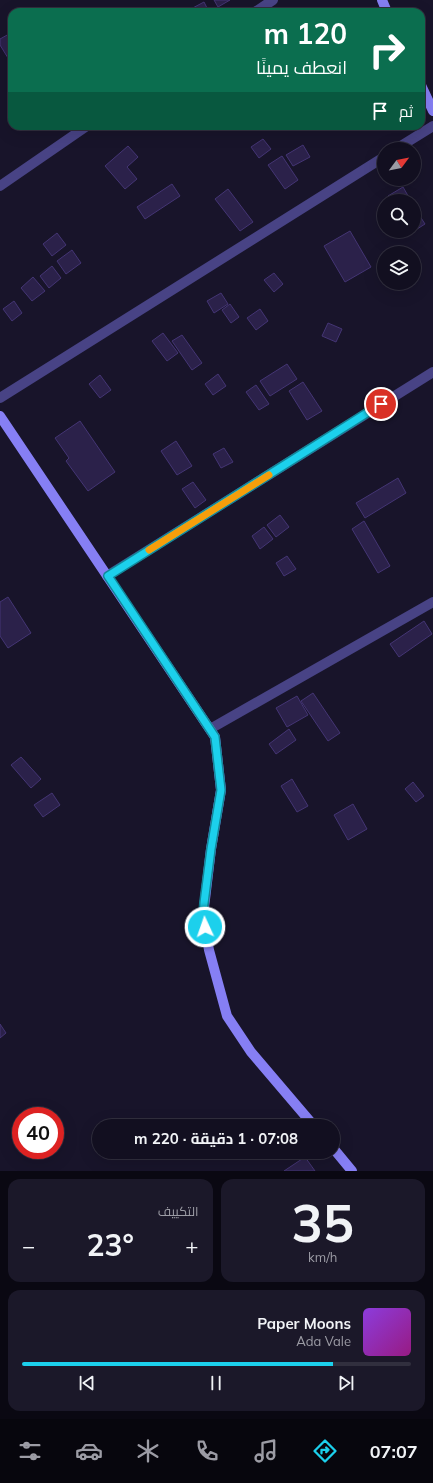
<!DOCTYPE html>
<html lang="ar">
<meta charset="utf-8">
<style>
body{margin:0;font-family:Mulish,Cairo,sans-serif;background:#1b1829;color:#f1f3f6;direction:rtl;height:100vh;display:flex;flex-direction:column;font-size:15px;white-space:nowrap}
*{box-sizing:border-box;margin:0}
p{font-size:13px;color:#9c9ca5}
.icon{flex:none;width:22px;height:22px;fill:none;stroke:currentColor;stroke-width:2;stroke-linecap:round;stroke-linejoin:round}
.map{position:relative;height:1171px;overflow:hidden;direction:ltr}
.panel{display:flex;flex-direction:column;gap:8px;padding:8px;background:#0a0812;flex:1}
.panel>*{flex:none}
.top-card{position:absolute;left:8px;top:8px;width:417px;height:122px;border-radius:12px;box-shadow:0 4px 16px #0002,0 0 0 1px #312f3e;direction:rtl;background:#0b6e4f;color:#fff;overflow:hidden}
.needle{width:26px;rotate:58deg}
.tools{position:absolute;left:377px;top:142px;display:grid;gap:8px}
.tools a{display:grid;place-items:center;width:44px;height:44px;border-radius:50%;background:#120f20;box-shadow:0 4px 16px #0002,0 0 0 1px #312f3e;font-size:20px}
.speed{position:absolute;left:12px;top:1107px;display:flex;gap:8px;font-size:20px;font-weight:700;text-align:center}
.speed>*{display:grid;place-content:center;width:52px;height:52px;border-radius:50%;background:#120f20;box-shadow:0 4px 16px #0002,0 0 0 1px #312f3e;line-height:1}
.speed .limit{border:6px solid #d22;background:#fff;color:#111}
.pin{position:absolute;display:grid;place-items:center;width:34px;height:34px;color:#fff;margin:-17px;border:2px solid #fff;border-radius:50%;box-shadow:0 1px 4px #0007}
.me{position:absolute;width:44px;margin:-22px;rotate:357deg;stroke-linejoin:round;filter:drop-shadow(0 0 3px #0008)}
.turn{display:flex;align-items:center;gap:14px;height:84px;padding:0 12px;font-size:18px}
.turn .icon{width:52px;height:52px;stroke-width:2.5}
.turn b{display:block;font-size:28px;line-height:34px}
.then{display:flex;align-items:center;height:38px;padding:0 12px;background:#0003;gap:8px;font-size:15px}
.big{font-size:30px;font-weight:700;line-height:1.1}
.panel .card{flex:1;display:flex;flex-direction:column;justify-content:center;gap:6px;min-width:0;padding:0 14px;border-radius:12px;background:#1b1829}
.panel .dial{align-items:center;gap:0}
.dial b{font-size:52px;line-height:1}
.song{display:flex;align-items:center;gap:12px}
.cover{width:48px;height:48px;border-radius:6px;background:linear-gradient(135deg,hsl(270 70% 55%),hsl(310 70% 35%))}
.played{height:4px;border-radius:2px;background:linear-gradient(90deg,#1cd0ec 80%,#312f3e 80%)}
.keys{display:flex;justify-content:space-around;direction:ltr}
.heat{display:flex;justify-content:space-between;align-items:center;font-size:22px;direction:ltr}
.panel .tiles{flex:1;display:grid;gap:8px;grid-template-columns:1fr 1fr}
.card:last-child{grid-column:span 2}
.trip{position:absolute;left:92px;top:1119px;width:248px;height:40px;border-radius:20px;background:#120f20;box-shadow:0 4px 16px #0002,0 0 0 1px #312f3e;font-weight:700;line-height:40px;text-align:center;direction:rtl}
.dock{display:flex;height:64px;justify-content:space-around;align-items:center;background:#07060d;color:#9c9ca5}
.dock .icon{width:28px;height:28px}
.dock .on{color:#1cd0ec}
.dock b{font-size:18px;color:#f1f3f6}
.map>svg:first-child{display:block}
</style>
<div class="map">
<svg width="433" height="1171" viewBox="0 0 433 1171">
<rect width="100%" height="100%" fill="#18142a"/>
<!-- building -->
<g fill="#2b214a" stroke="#443574">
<polygon points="214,0 230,0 218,7"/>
<polygon points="204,2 209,12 188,12 187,11"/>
<polygon points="9,34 12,39 12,56 8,58 0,45 0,39"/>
<polygon points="263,139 271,149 259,158 251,147"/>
<polygon points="303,145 310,157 293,166 286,155"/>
<polygon points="128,146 138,157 127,167 137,179 125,189 105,166"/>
<polygon points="282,156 298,180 285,189 268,165"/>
<polygon points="172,184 180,196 145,219 137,207"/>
<polygon points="403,187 411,201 391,201 388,196"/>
<polygon points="228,189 253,222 240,231 215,199"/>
<polygon points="414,207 425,224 414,231"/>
<polygon points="350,231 371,267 345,282 324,246"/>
<polygon points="57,233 66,245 52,256 43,244"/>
<polygon points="72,250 81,263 66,274 57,261"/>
<polygon points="52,266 61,278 49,288 40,276"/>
<polygon points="274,273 283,284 274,292 264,280"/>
<polygon points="33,277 45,291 32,301 21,288"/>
<polygon points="221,293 228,304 214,313 207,301"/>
<polygon points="14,301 22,313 12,321 3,309"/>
<polygon points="230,304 239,317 231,323 222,310"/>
<polygon points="260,309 268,321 256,330 247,318"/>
<polygon points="328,323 342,329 336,342 322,336"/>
<polygon points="163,333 178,353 167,361 152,341"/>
<polygon points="182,335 202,363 192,370 172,341"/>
<polygon points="287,364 297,379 270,396 260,381"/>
<polygon points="218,374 226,386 213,395 205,384"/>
<polygon points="100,375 111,390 100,398 89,384"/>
<polygon points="303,382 322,411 307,420 289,391"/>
<polygon points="256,385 269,404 259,410 246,392"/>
<polygon points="80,421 115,472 88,491 66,461 69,458 55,438"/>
<polygon points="176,441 192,466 177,475 161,451"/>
<polygon points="224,448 233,462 221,468 213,454"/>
<polygon points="398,478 406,493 365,518 356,503"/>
<polygon points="193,482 206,500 195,508 182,489"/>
<polygon points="280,515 289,527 276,537 267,525"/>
<polygon points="364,521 390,566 378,573 352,529"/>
<polygon points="264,527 273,539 260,549 252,536"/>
<polygon points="287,556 296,569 284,576 276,563"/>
<polygon points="8,597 31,633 8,648 0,636 0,602"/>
<polygon points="424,621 432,634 399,657 390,644"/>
<polygon points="313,693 340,733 328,741 301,701"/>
<polygon points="297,696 308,715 287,727 276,708"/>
<polygon points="289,729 296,740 276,754 269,744"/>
<polygon points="21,757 41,779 31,788 11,765"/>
<polygon points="292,779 308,806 297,812 281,786"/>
<polygon points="413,782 424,796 416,802 405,789"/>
<polygon points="52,793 60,805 43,817 34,805"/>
<polygon points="353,804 367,829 348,840 334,815"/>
<polygon points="0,1024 6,1033 0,1038"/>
<polygon points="43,1110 47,1116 34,1116"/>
<polygon points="21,1124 21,1138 15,1128"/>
<polygon points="305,1157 315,1171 284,1171"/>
</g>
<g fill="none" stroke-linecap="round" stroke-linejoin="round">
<!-- street -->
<g stroke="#484385" stroke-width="10">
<polyline points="255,12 273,0"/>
<polyline points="396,149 433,126"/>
<polyline points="0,186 87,126"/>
<polyline points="0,398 384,157"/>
<polyline points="107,576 433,372"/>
<polyline points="210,729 433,602"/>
</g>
<!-- secondary -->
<g stroke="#867ff4" stroke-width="10">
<polyline points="382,0 387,12"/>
<polyline points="421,85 433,111"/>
<polyline points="0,416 215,737 221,790 211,849 203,916 209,950 227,1016 251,1052 314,1126"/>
<polyline points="333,1148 352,1171"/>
</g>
</g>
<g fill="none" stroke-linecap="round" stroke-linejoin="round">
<defs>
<polyline id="route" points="205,927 203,916 204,903 211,849 221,790 215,737 108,576 381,404"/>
</defs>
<!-- route casing -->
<use href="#route" stroke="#128799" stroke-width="10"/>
<!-- route -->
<use href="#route" stroke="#1cd0ec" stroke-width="7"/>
<!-- slow -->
<polyline stroke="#f59e0b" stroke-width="7" points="149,550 269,475"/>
</g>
</svg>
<div class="tools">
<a><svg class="needle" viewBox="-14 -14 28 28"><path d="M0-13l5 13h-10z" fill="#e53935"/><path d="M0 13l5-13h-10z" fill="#9c9ca5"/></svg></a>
<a><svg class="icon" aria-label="search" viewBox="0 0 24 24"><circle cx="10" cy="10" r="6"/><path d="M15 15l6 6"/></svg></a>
<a><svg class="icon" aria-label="layers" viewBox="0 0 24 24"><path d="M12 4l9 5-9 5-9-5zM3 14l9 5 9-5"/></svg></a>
</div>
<div class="speed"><div class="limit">40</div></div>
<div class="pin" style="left:381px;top:404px;background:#d93025"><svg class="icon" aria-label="arrive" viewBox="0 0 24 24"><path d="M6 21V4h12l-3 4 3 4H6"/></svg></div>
<svg class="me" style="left:205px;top:927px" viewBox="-20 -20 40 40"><circle r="17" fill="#1cd0ec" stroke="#fff" stroke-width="3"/><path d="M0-11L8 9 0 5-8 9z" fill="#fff"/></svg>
<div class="trip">07:08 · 1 دقيقة · 220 m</div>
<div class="top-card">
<div class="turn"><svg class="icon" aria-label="right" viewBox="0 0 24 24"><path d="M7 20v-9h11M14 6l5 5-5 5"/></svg><div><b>120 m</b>انعطف يمينًا</div></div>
<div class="then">ثم<svg class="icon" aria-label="arrive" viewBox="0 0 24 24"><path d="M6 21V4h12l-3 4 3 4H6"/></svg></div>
</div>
</div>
<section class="panel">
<div class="tiles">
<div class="card dial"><b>35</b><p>km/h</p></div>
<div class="card"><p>التكييف</p>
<div class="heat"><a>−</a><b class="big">23°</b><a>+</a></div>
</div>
<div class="card">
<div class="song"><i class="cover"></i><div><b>Paper Moons</b><p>Ada Vale</p></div></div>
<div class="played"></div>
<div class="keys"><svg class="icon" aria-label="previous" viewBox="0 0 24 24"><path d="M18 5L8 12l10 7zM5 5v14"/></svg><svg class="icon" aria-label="pause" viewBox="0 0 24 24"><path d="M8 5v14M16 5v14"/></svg><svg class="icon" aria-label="next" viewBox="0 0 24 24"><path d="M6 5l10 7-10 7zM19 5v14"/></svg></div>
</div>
</div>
</section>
<nav class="dock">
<b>07:07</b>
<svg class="icon on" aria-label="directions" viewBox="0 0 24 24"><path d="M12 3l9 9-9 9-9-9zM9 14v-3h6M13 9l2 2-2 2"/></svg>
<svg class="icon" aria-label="music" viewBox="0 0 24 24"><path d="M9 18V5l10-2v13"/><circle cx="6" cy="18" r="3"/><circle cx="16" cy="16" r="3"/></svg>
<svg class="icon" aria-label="phone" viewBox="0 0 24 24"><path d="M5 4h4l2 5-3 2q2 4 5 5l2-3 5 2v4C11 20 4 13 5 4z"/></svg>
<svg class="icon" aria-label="climate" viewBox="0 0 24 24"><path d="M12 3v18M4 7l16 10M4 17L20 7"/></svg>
<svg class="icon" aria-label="car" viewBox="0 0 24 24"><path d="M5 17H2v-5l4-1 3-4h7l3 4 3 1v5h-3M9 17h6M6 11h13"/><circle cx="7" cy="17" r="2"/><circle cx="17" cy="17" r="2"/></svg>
<svg class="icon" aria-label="filters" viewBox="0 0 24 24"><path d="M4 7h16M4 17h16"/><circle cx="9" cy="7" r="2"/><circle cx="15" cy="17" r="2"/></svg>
</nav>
